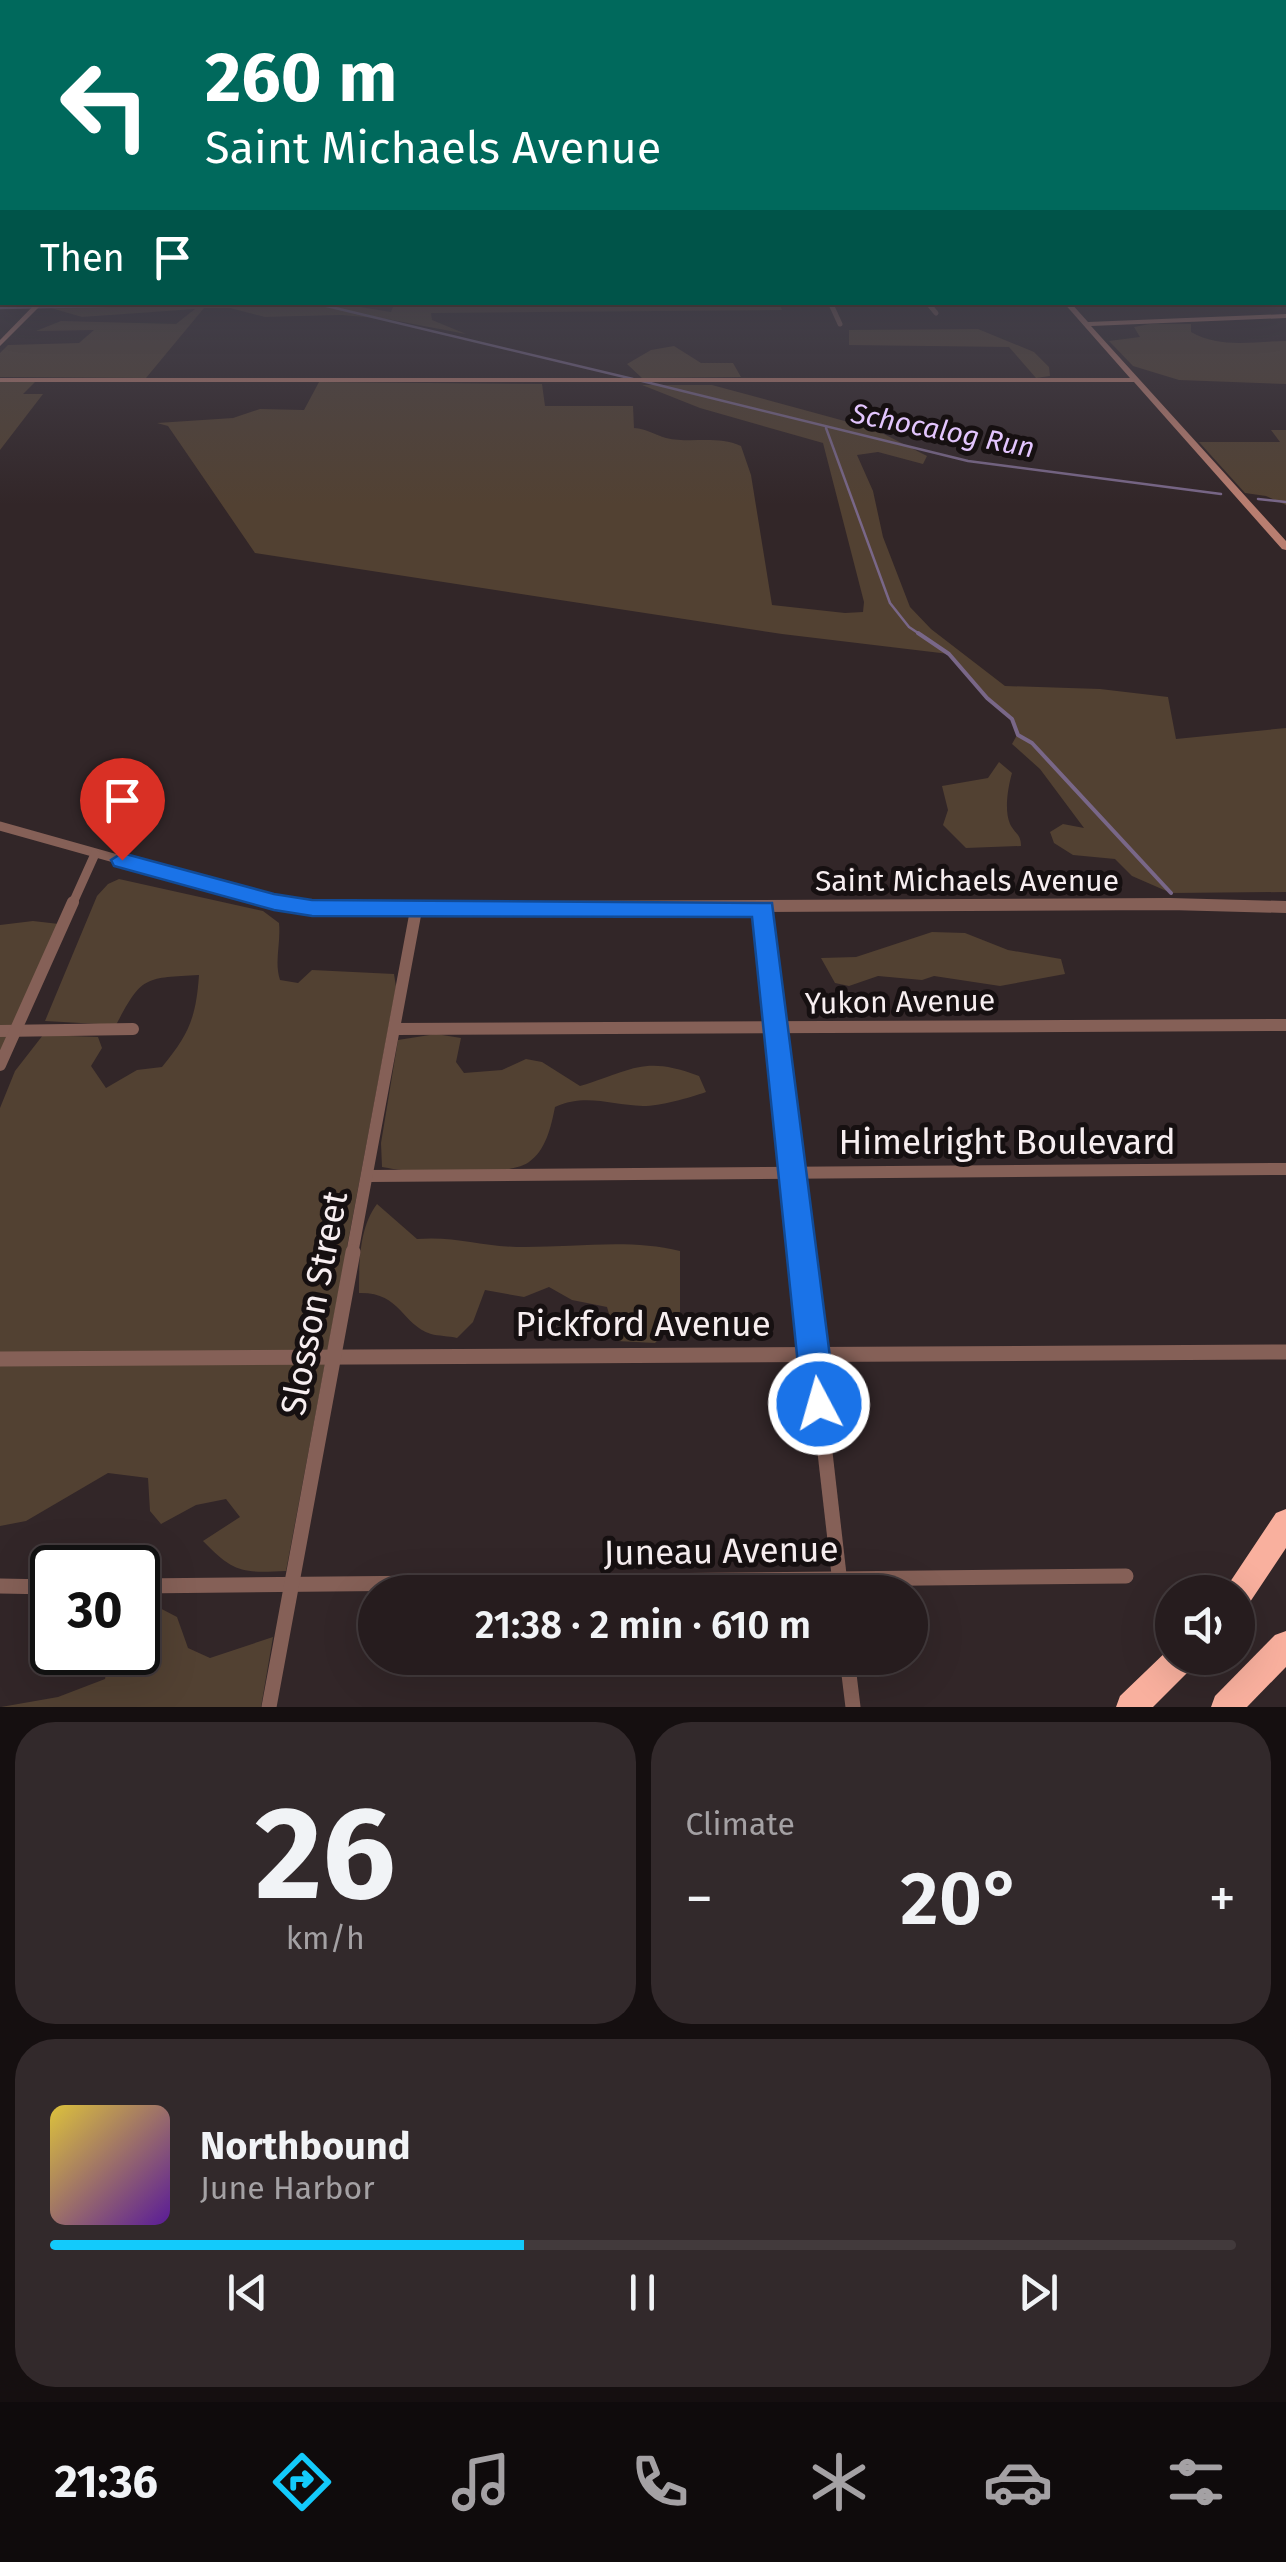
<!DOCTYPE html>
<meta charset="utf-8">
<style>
body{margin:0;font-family:"Fira Sans",sans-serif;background:#32292b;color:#f1f3f6;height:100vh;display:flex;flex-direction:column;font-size:38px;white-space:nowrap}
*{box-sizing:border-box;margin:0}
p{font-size:32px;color:#a4a1a4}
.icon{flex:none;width:55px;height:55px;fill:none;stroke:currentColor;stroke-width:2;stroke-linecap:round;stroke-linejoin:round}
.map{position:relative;height:1707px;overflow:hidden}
.details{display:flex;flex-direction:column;gap:15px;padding:15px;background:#150f10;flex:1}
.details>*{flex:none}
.top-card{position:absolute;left:0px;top:0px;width:1288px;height:305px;box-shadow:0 10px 40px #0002,0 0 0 2px #423a3c;background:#00695c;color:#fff;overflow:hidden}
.tools{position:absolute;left:1155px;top:1575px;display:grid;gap:20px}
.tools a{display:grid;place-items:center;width:100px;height:100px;border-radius:50%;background:#261c1e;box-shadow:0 10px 40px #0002,0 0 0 2px #423a3c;font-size:50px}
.speed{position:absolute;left:30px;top:1545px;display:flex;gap:20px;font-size:50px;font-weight:700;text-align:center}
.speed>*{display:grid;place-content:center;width:130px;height:130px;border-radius:50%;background:#261c1e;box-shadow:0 10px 40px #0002,0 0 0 2px #423a3c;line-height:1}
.speed .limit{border:5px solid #111;border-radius:15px;background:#fff;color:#111}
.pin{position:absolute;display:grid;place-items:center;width:85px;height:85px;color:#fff;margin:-102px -42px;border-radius:50% 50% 50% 0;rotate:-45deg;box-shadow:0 0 10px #0007}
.pin .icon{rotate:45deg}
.me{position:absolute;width:110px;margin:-55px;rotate:354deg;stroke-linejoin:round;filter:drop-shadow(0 0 8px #0008)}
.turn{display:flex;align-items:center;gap:35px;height:210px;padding:0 40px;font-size:45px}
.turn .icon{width:130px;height:130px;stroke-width:2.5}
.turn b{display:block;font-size:70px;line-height:85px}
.then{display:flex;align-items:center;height:95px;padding:0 40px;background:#0003;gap:20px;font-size:38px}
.big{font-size:75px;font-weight:600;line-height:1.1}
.details .card{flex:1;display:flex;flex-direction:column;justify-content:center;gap:15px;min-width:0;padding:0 35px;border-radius:40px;background:#32292b}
.details .dial{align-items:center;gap:0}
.dial b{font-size:130px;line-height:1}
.song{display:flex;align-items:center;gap:30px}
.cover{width:120px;height:120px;border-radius:15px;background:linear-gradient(135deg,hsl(50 70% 55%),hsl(270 70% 35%))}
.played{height:10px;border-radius:5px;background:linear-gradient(90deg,#13cafb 40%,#423a3c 40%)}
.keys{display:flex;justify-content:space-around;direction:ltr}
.heat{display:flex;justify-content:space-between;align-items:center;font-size:55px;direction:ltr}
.details .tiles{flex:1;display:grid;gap:15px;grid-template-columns:1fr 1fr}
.card:last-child{grid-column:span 2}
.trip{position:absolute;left:358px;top:1575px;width:570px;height:100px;border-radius:50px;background:#261c1e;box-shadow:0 10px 40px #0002,0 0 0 2px #423a3c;font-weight:600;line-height:100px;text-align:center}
.tab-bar{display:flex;height:160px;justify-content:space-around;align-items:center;background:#0f0b0c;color:#a4a1a4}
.tab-bar .icon{width:70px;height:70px}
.tab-bar .active{color:#13cafb}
.tab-bar b{font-size:45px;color:#f1f3f6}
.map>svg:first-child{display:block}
</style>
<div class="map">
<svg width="1286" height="1707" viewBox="0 0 1286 1707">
<rect width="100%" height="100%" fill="#322628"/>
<!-- green -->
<g fill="#524132">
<polygon points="329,302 391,312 395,302 778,302 782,310 431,313 432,320 466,334 387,319 341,315 265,317 230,308 204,308 146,378 0,377 0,353 8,345 79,343 94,330 36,331 61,321 176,324 195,309 82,317 51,308 65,303"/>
<path d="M 1150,324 L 1191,324 L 1191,332 C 1221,349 1254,341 1286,341 L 1286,384 L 1179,380 L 1133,366 L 1109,341 L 1140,337 L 1134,327 Z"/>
<polygon points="978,329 1034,352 1049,367 1050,376 1036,378 1009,347 849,345 849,330"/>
<polygon points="674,346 701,363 733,363 741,377 642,378 627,364 651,350"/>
<polygon points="0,382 35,382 23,394 43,394 0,450"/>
<path d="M 319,382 L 542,384 L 545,406 L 633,406 L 634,428 C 647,429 655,435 666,438 C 691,444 716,435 741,446 L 751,475 L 772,605 L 845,613 L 863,612 L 864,602 L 823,443 L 700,408 L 642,385 L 712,385 L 874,429 L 927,456 L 923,464 L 878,452 L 857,455 L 873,491 L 883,537 L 910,607 L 931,629 L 1005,686 L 1100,689 L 1168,697 L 1176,739 L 1286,728 L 1286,892 L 1171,893 L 1132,876 L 1115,859 L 1073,855 L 1054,843 L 1050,832 L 1063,824 L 1084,828 L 1040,769 L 1012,744 L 1017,735 L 1012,719 L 987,698 L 949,654 L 782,634 L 255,553 L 168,426 L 157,423 L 233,418 L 260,409 L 304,410 Z"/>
<polygon points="1271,430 1286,430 1286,505 1266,496 1245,493 1199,442 1280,442"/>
<path d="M 999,762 L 1012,773 C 1008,787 1004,810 1010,824 C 1015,834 1021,834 1021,846 L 966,848 L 943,825 L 948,810 L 942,786 L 988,778 Z"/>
<path d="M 119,879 L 263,911 L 279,923 C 281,944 274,961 280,980 L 298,983 L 312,970 L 394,974 L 396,987 L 286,1571 C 242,1573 234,1573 203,1541 L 240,1517 L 226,1499 L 196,1505 L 161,1524 L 150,1511 L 148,1478 L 108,1473 L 26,1521 L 0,1526 L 0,1108 L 15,1071 L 43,1035 L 98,1037 L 102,1048 L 91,1066 L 106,1088 L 137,1070 L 162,1067 C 189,1034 196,1018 199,975 C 144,978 142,976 116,1025 L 45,1021 L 97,896 L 108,884 Z"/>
<polygon points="33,921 59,924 0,1053 0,925"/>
<polygon points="932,932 965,933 1008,950 1061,959 1065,974 1000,986 934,976 922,980 878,976 849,986 835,983 821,958 856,957"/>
<path d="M 436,1034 L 461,1038 L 456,1062 L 464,1073 L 502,1070 L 526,1059 L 542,1062 L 580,1086 C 633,1070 644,1055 699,1076 L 706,1092 C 689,1098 660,1106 643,1106 C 611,1105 586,1093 555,1107 C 551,1127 546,1150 529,1162 C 507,1178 410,1173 382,1167 L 381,1143 L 398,1040 Z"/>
<path d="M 377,1204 L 417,1239 C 455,1236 480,1246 517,1247 C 571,1248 628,1238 680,1251 L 680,1316 L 655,1343 L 617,1341 L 607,1307 L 572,1300 L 549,1287 L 524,1297 L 485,1290 L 473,1322 L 457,1338 C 449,1336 438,1336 431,1334 C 401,1324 401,1292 359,1293 C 359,1263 359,1228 377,1204 Z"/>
<polygon points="152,1604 177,1617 188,1648 210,1658 273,1637 261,1707 1,1707 58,1697 105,1679 110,1653 138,1652 138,1614"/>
</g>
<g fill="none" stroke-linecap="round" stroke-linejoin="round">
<!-- stream-far1 -->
<g stroke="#796788" stroke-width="2.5">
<polyline points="310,302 633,379"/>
<polyline points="0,308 286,302"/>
<polyline points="642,381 968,461 1221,494"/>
<polyline points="826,428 890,603 909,627 921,635"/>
<polyline points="1258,499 1286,502"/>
</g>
<!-- stream -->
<polyline stroke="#796788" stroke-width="4" points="918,633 949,654 987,698 1012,719 1018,735 1032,743 1171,893"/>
<!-- street-far3 -->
<g stroke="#856057" stroke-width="5">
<polyline points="830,302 840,324"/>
<polyline points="927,302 936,313"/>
</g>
<!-- street-far2 -->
<g stroke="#856057" stroke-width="9">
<polyline points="0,826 228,890 298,905"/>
<polyline points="72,905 95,854"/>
<polyline points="1008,905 1199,905"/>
</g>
<!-- street-far1 -->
<g stroke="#856057" stroke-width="12">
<polyline points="286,902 313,908 1170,904 1286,907"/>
<polyline points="763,908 803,1254"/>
<polyline points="395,1029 1286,1025"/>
<polyline points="0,1031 133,1029"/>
<polyline points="0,1065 73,902"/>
<polyline points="368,1176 1286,1169"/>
<polyline points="352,1254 416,910"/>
</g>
<!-- street -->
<g stroke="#856057" stroke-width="15">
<polyline points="802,1252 841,1592"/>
<polyline points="0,1359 1286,1352"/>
<polyline points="0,1586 52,1587"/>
<polyline points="138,1586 1126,1576"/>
<polyline points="847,1658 853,1707"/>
<polyline points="269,1707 353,1252"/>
</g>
<!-- secondary -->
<g fill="#b97e70" fill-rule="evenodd">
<polygon points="37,302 44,302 0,346 0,340"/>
<polygon points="1063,302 1070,302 1088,322 1286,314 1286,318 1091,326 1286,541 1286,550 1282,549 1134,382 0,382 0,378 1130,378"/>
</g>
<!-- highway -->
<g fill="#f9b09e" fill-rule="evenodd">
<polygon points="1286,1509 1286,1548 1248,1605 1238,1609 1238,1592 1225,1592 1228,1585 1276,1513"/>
<polygon points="1286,1631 1286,1667 1247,1707 1211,1707 1215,1696 1275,1635"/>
<polygon points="1172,1646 1172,1658 1195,1658 1191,1669 1153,1707 1116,1707 1120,1696"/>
</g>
</g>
<!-- sky -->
<linearGradient id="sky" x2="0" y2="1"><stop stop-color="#1c1516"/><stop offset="0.53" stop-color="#494753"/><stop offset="1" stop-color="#494753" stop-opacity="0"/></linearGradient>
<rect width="1286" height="505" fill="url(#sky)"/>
<!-- route -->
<polygon fill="#1a73e8" stroke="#114b97" stroke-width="2.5" points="122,853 274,894 312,900 772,903 836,1404 831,1416 819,1421 807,1416 802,1404 752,917 312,916 274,910 114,866 111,860"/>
<g text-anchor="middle" stroke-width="10" stroke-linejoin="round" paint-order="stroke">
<!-- far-water labels -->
<g font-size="28" font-style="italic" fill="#e3c5fe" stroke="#161011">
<text transform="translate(943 430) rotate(11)" y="10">Schocalog Run</text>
</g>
<!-- street labels -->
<g font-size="30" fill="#f7eef0" stroke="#161011">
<text x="967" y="891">Saint Michaels Avenue</text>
<text transform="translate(900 1002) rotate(-1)" y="10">Yukon Avenue</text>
</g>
<!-- near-street labels -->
<g font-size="35" fill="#f7eef0" stroke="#161011">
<text x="1007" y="1154">Himelright Boulevard</text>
<text transform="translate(314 1303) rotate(-79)" y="12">Slosson Street</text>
<text x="643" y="1336">Pickford Avenue</text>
<text transform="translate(721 1551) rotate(-1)" y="12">Juneau Avenue</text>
</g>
</g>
</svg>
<div class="tools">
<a><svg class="icon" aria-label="sound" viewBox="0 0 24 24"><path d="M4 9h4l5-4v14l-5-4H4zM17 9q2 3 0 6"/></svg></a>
</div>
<div class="speed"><div class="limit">30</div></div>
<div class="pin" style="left:122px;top:860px;background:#d93025"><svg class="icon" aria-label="arrive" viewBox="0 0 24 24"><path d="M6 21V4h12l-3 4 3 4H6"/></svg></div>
<svg class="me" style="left:819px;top:1404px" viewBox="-20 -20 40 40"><circle r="17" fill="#1a73e8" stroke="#fff" stroke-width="3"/><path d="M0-11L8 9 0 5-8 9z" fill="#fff"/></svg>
<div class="trip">21:38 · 2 min · 610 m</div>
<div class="top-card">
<div class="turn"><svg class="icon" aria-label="left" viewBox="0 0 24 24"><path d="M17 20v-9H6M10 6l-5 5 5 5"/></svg><div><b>260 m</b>Saint Michaels Avenue</div></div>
<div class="then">Then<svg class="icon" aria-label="arrive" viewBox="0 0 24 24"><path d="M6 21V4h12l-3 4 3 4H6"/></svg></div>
</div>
</div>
<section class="details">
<div class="tiles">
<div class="card dial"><b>26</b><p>km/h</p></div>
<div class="card"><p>Climate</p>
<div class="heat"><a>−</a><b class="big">20°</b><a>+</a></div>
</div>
<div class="card">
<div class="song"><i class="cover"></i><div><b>Northbound</b><p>June Harbor</p></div></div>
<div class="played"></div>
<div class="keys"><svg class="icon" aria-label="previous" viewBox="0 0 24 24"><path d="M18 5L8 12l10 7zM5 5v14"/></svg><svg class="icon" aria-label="pause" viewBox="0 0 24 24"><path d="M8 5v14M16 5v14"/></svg><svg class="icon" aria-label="next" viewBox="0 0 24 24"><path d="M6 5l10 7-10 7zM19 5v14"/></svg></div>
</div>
</div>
</section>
<nav class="tab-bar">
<b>21:36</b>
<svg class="icon active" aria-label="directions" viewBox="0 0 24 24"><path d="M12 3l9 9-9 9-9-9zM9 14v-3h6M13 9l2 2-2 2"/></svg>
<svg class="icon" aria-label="music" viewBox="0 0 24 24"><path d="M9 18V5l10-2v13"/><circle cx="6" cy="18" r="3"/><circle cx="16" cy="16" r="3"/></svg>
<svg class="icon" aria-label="phone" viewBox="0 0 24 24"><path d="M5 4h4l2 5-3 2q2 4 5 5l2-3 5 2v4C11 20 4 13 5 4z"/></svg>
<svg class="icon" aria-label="climate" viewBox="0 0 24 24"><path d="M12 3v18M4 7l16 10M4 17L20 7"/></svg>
<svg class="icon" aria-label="car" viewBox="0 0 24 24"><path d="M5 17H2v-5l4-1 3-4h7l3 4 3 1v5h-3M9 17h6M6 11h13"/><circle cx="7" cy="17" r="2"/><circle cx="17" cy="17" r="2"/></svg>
<svg class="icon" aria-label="filters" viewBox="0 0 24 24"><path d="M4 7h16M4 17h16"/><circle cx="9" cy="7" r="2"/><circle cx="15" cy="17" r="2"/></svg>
</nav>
